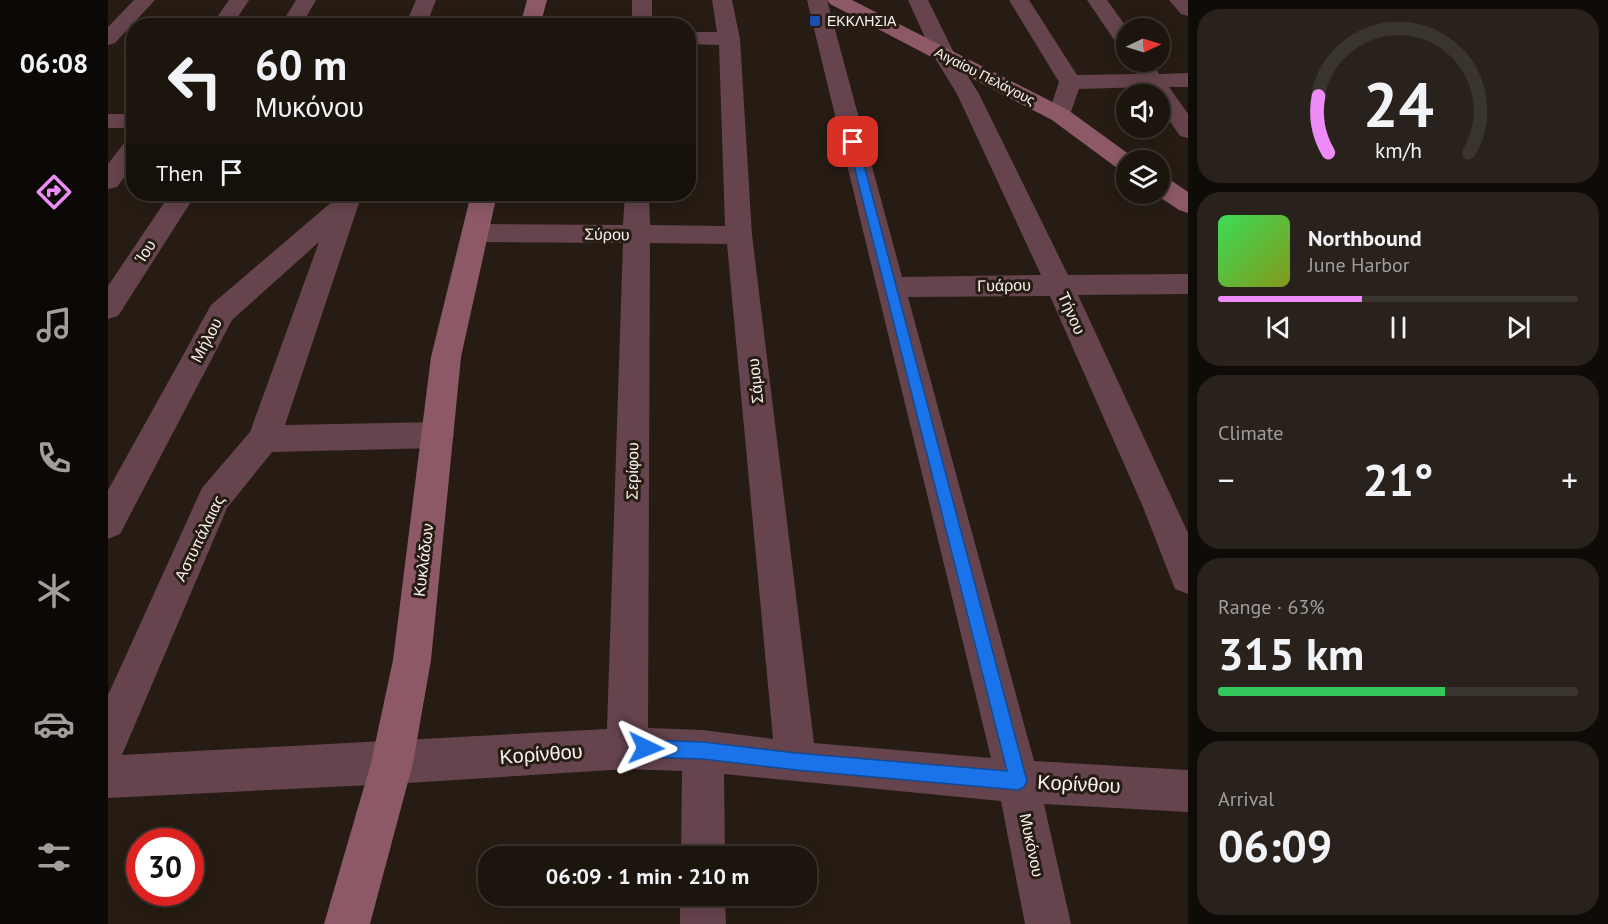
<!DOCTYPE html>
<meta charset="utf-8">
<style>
body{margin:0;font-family:"PT Sans",sans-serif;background:#29221c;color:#f1f3f6;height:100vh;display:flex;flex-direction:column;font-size:22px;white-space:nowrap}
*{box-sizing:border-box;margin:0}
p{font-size:20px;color:#a09f9e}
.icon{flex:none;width:33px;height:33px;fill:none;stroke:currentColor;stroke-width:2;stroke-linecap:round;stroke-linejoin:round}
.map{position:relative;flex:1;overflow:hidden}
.side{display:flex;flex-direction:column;gap:9px;padding:9px;background:#0f0c08;width:420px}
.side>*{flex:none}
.hud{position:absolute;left:18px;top:18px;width:570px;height:183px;border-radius:24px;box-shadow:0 3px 15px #0003,0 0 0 2px #3a342e;background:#1c150e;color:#f1f3f6;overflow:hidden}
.needle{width:39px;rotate:86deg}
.fabs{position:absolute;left:1008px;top:18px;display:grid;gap:12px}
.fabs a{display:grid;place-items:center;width:54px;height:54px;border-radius:50%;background:#1c150e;box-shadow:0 3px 15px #0003,0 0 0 2px #3a342e;font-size:30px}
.speed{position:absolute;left:18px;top:828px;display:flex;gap:12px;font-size:30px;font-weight:700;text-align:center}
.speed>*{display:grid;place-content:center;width:78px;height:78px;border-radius:50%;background:#1c150e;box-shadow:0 3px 15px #0003,0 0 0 2px #3a342e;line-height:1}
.speed .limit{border:9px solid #d22;background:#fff;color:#111}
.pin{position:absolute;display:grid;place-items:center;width:51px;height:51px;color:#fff;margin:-26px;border-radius:12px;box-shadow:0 3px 9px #0006}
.me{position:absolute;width:66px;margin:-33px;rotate:92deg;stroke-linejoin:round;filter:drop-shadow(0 0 4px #0008)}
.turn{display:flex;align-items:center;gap:21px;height:126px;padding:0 30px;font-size:27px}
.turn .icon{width:78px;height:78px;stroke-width:2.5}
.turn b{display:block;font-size:42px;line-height:51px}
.then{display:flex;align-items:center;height:57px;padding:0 30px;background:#0003;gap:12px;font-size:22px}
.big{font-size:45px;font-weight:700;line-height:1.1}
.side .tile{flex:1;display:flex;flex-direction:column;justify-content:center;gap:9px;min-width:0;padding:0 21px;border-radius:24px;background:#29221c}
.side .dial{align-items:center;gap:0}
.dial svg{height:156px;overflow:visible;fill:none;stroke:#3a342e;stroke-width:7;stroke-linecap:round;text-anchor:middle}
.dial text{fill:#f1f3f6;stroke:none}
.song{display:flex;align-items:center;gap:18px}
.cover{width:72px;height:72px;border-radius:9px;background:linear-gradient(135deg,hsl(130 70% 55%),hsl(70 70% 35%))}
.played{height:6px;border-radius:3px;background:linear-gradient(90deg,#ed8cf9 40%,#3a342e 40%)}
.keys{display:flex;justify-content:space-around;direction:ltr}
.heat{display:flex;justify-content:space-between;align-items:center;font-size:33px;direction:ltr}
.charge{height:9px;border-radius:4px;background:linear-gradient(90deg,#34c759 63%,#3a342e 0)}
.trip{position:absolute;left:370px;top:846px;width:339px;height:60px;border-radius:24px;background:#1c150e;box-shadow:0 3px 15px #0003,0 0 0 2px #3a342e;font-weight:700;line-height:60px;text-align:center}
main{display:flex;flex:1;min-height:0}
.tab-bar{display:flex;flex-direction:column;width:108px;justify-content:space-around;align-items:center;background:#0b0806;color:#a09f9e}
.tab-bar .icon{width:42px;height:42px}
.tab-bar .current{color:#ed8cf9}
.tab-bar b{font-size:27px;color:#f1f3f6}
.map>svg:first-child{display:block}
</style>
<main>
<nav class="tab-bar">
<b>06:08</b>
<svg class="icon current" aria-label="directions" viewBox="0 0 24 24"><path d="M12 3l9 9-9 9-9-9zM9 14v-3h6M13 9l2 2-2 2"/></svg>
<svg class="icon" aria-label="music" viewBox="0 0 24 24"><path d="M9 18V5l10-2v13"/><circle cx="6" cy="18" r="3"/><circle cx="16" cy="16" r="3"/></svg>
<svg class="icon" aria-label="phone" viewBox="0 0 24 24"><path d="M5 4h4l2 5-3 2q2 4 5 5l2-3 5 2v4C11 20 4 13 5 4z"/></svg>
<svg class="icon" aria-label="climate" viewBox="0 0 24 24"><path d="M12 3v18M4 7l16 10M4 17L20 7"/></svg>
<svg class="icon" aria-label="car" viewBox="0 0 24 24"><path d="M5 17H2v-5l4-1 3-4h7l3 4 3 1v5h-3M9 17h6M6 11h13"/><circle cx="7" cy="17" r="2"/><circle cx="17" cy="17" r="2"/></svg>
<svg class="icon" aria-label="filters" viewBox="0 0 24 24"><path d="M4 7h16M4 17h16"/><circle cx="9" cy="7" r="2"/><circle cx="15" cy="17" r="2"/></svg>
</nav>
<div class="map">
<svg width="1080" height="924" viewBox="0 0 1080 924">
<rect width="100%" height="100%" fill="#261c13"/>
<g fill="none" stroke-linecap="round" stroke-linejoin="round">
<!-- street -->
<g fill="#65444d" fill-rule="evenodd">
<polygon points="26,0 47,0 7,43 0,45 0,27"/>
<polygon points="121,0 141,0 124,26 103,26"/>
<polygon points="188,0 208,0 193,26 172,26"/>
<polygon points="308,0 328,0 318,26 297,26"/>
<rect x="524" y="0" width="20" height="26"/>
<path d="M 604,0 L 624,0 L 632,39 L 644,235 L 706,743 L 883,758 L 699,0 L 719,0 L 794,277 L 933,275 L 849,94 L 825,55 L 800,0 L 820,0 L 847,55 L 871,94 L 960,275 L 1080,274 L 1080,294 L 970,295 L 1080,533 L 1080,594 L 1067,589 L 1035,507 L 942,296 L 800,297 L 926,761 L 1080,770 L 1080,812 L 936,804 L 963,924 L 917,924 L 893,801 L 616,774 L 617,856 L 573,856 L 574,771 L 519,769 L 284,784 L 0,798 L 0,695 L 94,488 L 142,432 L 211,242 L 124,320 L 12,534 L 0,539 L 0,490 L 103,305 L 226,200 L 229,194 L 254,194 L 177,425 L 330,422 L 341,425 L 346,435 L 341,445 L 330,448 L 164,452 L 119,508 L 14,755 L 499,729 L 515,243 L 367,242 L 358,239 L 354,233 L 358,227 L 367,224 L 515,225 L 517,194 L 541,194 L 542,225 L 617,226 L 611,45 L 580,44 L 580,32 L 609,32 ZM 542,243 L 619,244 L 665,739 L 595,730 L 540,728 Z"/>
<polygon points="901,0 921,0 969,75 1029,74 1025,68 1028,63 1036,62 1044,63 1051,74 1080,73 1080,87 1061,87 1080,114 1080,138 1072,136 1052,107 1052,94 1043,94 1038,87 971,89 960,120 952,122 944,120 940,115 951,82"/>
<polygon points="979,0 999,0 1019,28 1018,49 1011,47"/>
<polygon points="1061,0 1080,0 1080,16 1073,14"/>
<rect x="0" y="114" width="26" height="14"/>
<polygon points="26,140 26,164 9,187 0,189 0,164 17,142"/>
<polygon points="62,194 88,194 10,316 0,319 0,286"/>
<polygon points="572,896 617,896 618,924 572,924"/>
</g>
<!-- secondary -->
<g fill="#8d5967" fill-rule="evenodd">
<polygon points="419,0 439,0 432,26 412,26"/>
<polygon points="719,0 744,0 960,110 1029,160 1018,160 1018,170 1009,168 944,120 722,4"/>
<polygon points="1052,177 1061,179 1080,192 1080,213 1071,210 1047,194 1052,194"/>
<polygon points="363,194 389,194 353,357 323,660 305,763 262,924 216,924 263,763 285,660 323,357"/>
</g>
</g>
<!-- route -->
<polygon fill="#1a73e8" stroke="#114b97" stroke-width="1.5" points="745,139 750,142 919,781 916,787 910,790 688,770 595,759 538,757 532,755 529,748 532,742 538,740 595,742 688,753 899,771 740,142"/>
<!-- markers -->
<rect fill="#1a4fb4" stroke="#261c13" stroke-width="2" x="701" y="15" width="12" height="12" rx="3"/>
<g text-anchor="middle" stroke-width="6" stroke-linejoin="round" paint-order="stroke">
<!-- far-poi labels -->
<g font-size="14" fill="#faf3ed" stroke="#261c13" text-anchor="start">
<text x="719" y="26">ΕΚΚΛΗΣΙΑ</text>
</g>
<!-- far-street labels -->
<g font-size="14" fill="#faf3ed" stroke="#261c13">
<text transform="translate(877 76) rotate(27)" y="5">Αιγαίου Πελάγους</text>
</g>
<!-- street labels -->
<g font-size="16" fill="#faf3ed" stroke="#261c13">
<text transform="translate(499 234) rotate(1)" y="6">Σύρου</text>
<text transform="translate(37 251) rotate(-57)" y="6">Ίου</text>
<text transform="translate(896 285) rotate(-1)" y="6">Γυάρου</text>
<text transform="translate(964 313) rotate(66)" y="6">Τήνου</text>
<text transform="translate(98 340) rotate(-62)" y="6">Μήλου</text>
<text transform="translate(647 381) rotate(-96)" y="6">Σάμου</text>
<text transform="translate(524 471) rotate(-89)" y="6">Σερίφου</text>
<text transform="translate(91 538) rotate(-64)" y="6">Αστυπάλαιας</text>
<text transform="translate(315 560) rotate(-83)" y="6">Κυκλάδων</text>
<text transform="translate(924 845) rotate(78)" y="6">Μυκόνου</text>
</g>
<!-- near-street labels -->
<g font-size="20" fill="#faf3ed" stroke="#261c13">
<text transform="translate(433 754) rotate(-4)" y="7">Κορίνθου</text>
<text transform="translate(971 784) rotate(3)" y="7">Κορίνθου</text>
</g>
</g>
</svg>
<div class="fabs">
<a><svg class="needle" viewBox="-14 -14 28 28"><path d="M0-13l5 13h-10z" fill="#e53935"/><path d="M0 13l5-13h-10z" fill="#a09f9e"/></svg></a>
<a><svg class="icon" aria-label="sound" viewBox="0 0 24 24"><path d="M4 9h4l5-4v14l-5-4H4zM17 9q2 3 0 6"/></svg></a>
<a><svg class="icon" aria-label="layers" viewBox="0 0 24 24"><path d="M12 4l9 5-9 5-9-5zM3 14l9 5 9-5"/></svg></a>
</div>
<div class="speed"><div class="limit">30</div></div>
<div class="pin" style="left:745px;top:142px;background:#d93025"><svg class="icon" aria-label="arrive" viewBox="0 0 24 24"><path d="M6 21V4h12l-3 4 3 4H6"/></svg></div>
<svg class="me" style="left:538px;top:748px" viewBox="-20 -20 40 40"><path d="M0-17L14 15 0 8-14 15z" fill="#1a73e8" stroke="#fff" stroke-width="4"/></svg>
<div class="trip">06:09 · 1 min · 210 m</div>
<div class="hud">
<div class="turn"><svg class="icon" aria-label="left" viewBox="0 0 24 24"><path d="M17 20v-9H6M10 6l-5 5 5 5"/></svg><div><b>60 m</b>Μυκόνου</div></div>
<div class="then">Then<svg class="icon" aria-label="arrive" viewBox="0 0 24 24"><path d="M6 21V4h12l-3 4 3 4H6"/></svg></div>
</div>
</div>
<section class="side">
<div class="tile dial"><svg viewBox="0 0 100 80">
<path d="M14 69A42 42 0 1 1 86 69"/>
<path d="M14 69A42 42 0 0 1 9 40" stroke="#ed8cf9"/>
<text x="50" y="56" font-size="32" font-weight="700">24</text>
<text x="50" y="72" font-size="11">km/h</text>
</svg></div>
<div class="tile">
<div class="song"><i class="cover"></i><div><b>Northbound</b><p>June Harbor</p></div></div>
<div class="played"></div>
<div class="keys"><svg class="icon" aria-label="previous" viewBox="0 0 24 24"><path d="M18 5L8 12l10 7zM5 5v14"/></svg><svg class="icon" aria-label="pause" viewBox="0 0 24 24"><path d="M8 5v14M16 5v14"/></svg><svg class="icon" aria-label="next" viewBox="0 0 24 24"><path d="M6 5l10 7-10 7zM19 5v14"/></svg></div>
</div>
<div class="tile"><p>Climate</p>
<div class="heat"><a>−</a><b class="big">21°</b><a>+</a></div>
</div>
<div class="tile"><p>Range · 63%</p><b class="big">315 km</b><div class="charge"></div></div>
<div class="tile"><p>Arrival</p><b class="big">06:09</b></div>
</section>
</main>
